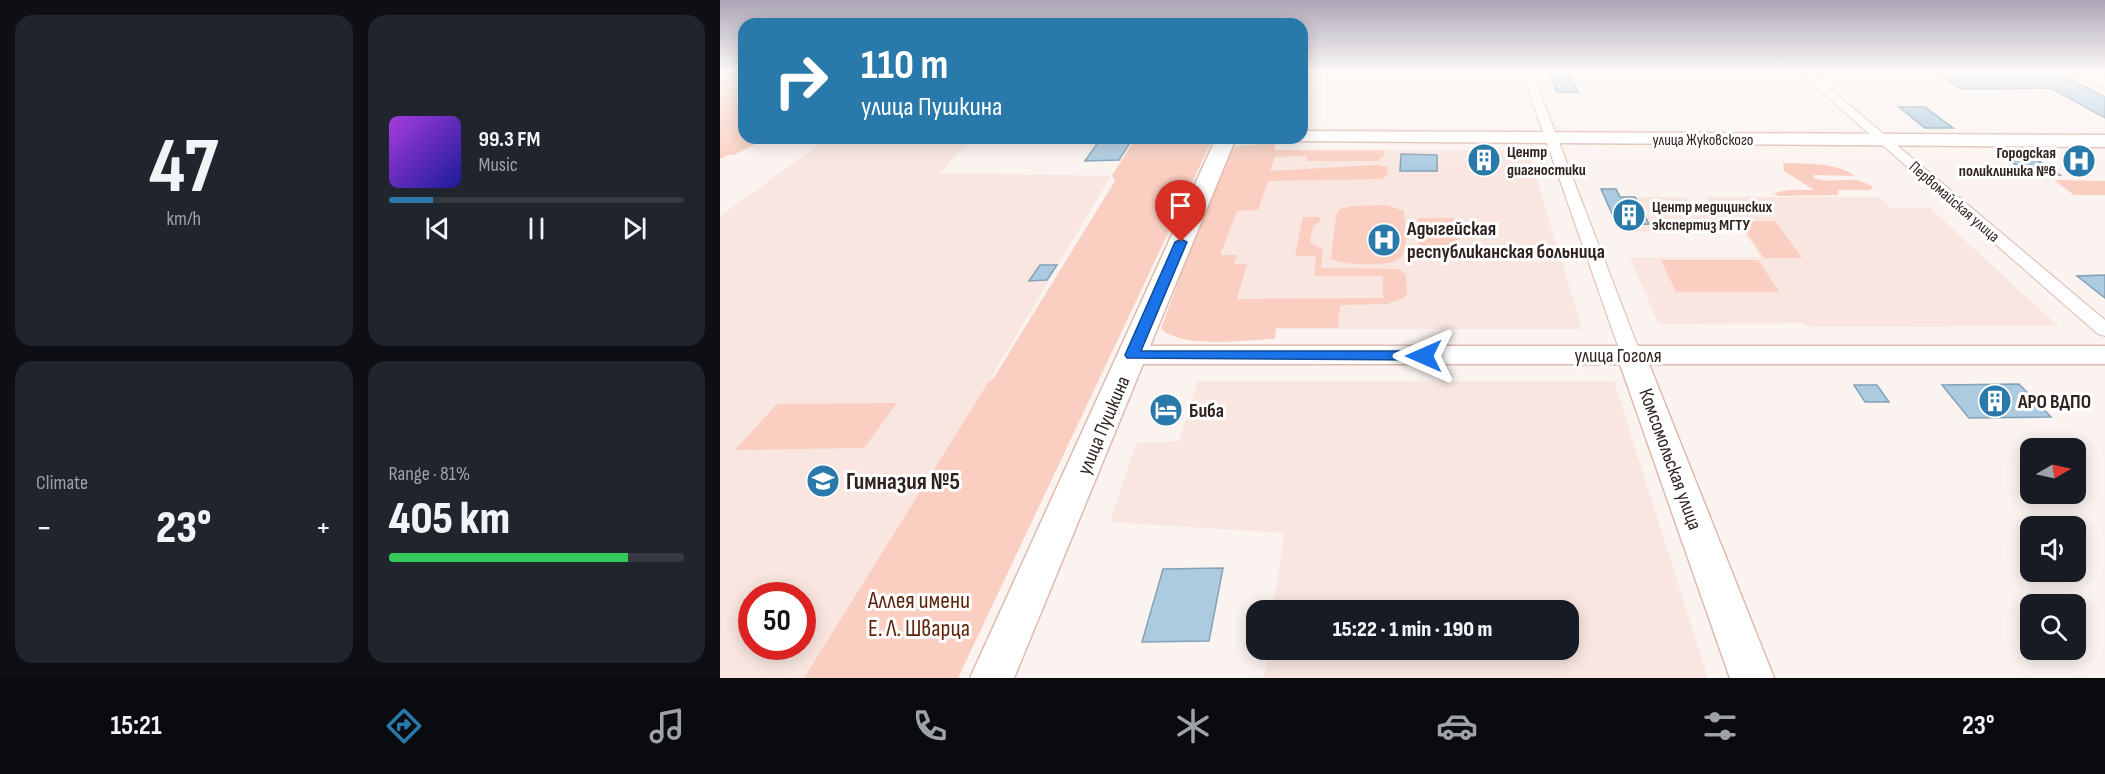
<!DOCTYPE html>
<meta charset="utf-8">
<style>
body{margin:0;font-family:"Sofia Sans Condensed",sans-serif;background:#20242c;color:#f1f3f6;height:100vh;display:flex;flex-direction:column;font-size:22px;white-space:nowrap}
*{box-sizing:border-box;margin:0}
p{font-size:20px;color:#9ea1a6}
.icon{flex:none;width:33px;height:33px;fill:none;stroke:currentColor;stroke-width:2;stroke-linecap:round;stroke-linejoin:round}
.map{position:relative;flex:1;overflow:hidden}
.details{display:flex;flex-direction:column;gap:15px;padding:15px;background:#0d0f14;width:720px}
.details>*{flex:none}
.guide{position:absolute;left:18px;top:18px;width:570px;height:126px;border-radius:18px;box-shadow:0 3px 15px #0003;background:#297aab;color:#fff;overflow:hidden}
.needle{width:39px;rotate:81deg}
.fabs{position:absolute;left:1300px;top:438px;display:grid;gap:12px}
.fabs a{display:grid;place-items:center;width:66px;height:66px;border-radius:12px;background:#171b24;box-shadow:0 3px 15px #0003;font-size:30px}
.speed{position:absolute;left:18px;top:582px;display:flex;gap:12px;font-size:30px;font-weight:700;text-align:center}
.speed>*{display:grid;place-content:center;width:78px;height:78px;border-radius:50%;background:#171b24;box-shadow:0 3px 15px #0003;line-height:1}
.speed .limit{border:9px solid #d22;background:#fff;color:#111}
.pin{position:absolute;display:grid;place-items:center;width:51px;height:51px;color:#fff;margin:-62px -26px;border-radius:50% 50% 50% 0;rotate:-45deg;box-shadow:0 0 6px #0007}
.pin .icon{rotate:45deg}
.me{position:absolute;width:66px;margin:-33px;rotate:270deg;stroke-linejoin:round;filter:drop-shadow(0 0 4px #0008)}
.turn{display:flex;align-items:center;gap:21px;height:126px;padding:0 24px;font-size:27px}
.turn .icon{width:78px;height:78px;stroke-width:2.5}
.turn b{display:block;font-size:42px;line-height:51px}
.big{font-size:45px;font-weight:800;line-height:1.1}
.details .tile{flex:1;display:flex;flex-direction:column;justify-content:center;gap:9px;min-width:0;padding:0 21px;border-radius:18px;background:#20242c}
.details .dial{align-items:center;gap:0}
.dial b{font-size:78px;line-height:1}
.song{display:flex;align-items:center;gap:18px}
.cover{width:72px;height:72px;border-radius:9px;background:linear-gradient(135deg,hsl(280 70% 55%),hsl(240 70% 35%))}
.played{height:6px;border-radius:3px;background:linear-gradient(90deg,#297aab 15%,#363941 15%)}
.keys{display:flex;justify-content:space-around;direction:ltr}
.heat{display:flex;justify-content:space-between;align-items:center;font-size:33px;direction:ltr}
.charge{height:9px;border-radius:4px;background:linear-gradient(90deg,#34c759 81%,#363941 0)}
.details .tiles{flex:1;display:grid;gap:15px;grid-template-columns:repeat(2,1fr)}
.trip{position:absolute;left:526px;top:600px;width:333px;height:60px;border-radius:18px;background:#171b24;box-shadow:0 3px 15px #0003;font-weight:800;line-height:60px;text-align:center}
.tab-bar{display:flex;height:96px;justify-content:space-around;align-items:center;background:#090b0e;color:#9ea1a6}
.tab-bar .icon{width:42px;height:42px}
.tab-bar .active{color:#297aab}
.tab-bar b{font-size:27px;color:#f1f3f6}
main{display:flex;flex:1;min-height:0}
.map>svg:first-child{display:block}
</style>
<main>
<section class="details">
<div class="tiles">
<div class="tile dial"><b>47</b><p>km/h</p></div>
<div class="tile">
<div class="song"><i class="cover"></i><div><b>99.3 FM</b><p>Music</p></div></div>
<div class="played"></div>
<div class="keys"><svg class="icon" aria-label="previous" viewBox="0 0 24 24"><path d="M18 5L8 12l10 7zM5 5v14"/></svg><svg class="icon" aria-label="pause" viewBox="0 0 24 24"><path d="M8 5v14M16 5v14"/></svg><svg class="icon" aria-label="next" viewBox="0 0 24 24"><path d="M6 5l10 7-10 7zM19 5v14"/></svg></div>
</div>
<div class="tile"><p>Climate</p>
<div class="heat"><a>−</a><b class="big">23°</b><a>+</a></div>
</div>
<div class="tile"><p>Range · 81%</p><b class="big">405 km</b><div class="charge"></div></div>
</div>
</section>
<div class="map">
<svg width="1385" height="678" viewBox="0 0 1385 678">
<rect width="100%" height="100%" fill="#fbf3f0"/>
<!-- built -->
<g fill="#f9e6e0" fill-rule="evenodd">
<path d="M 251,140 L 220,173 L 391,176 L 269,381 L 84,678 L 0,678 L 0,216 L 103,142 ZM 32,596 L 82,596 L 82,646 L 32,646 Z"/>
<polygon points="808,150 862,329 463,329 523,151"/>
<polygon points="885,197 966,197 971,205 990,204 985,197 1160,197 1171,208 1210,208 1338,326 1092,327 1082,323 938,324 910,257 1041,257 1018,223 994,223 995,225 958,225 959,231 901,232"/>
<polygon points="478,381 894,381 988,678 544,678 548,650 849,650 849,610 553,610 564,533 390,522 416,443 459,441"/>
</g>
<!-- green -->
<g fill="#facec0">
<polygon points="0,72 24,72 24,138 47,138 14,155 7,155 0,159"/>
<polygon points="416,138 493,138 238,678 84,678 269,381 273,379 395,181 392,175"/>
<path d="M 555,144 L 555,150 L 665,150 L 664,156 L 657,161 L 587,161 L 587,156 L 555,157 L 550,171 L 657,165 L 667,167 L 668,173 L 662,179 L 656,179 L 548,181 L 538,210 L 517,211 L 500,255 L 517,255 L 514,264 L 527,264 L 517,299 L 663,298 L 663,276 L 594,276 L 596,256 L 575,256 L 583,217 L 601,217 L 600,221 L 593,227 L 590,242 L 603,250 L 601,268 L 679,269 L 686,275 L 687,292 L 685,297 L 668,304 L 620,305 L 618,328 L 556,328 L 555,339 C 525,340 464,349 441,329 L 468,255 L 511,152 L 514,148 L 523,145 Z"/>
<path d="M 1063,163 C 1087,164 1115,162 1135,176 L 1094,175 L 1094,178 C 1117,186 1131,172 1153,187 L 1151,190 L 1118,190 L 1118,195 L 1058,196 L 1054,193 L 1068,190 L 1094,190 L 1064,171 Z"/>
<polygon points="1334,180 1385,181 1385,195 1354,195"/>
<path d="M 667,205 L 684,211 C 684,223 688,243 683,254 C 678,269 623,265 611,259 L 616,215 L 620,209 L 633,206 Z"/>
<polygon points="700,218 736,218 739,244 733,244 734,252 699,251 697,219"/>
<polygon points="1019,221 1055,221 1082,258 1044,258"/>
<polygon points="941,260 1038,260 1059,292 956,292"/>
<polygon points="177,403 144,448 15,450 57,404"/>
</g>
<!-- building -->
<g fill="#accbe1" stroke="#84a2b7" stroke-width="1.5">
<polygon points="829,72 848,72 858,92 837,92"/>
<polygon points="1218,74 1340,74 1385,97 1385,118 1331,88 1241,89"/>
<polygon points="1179,107 1205,107 1233,128 1205,128"/>
<polygon points="381,138 413,138 399,160 365,161"/>
<polygon points="681,154 717,155 717,171 680,171"/>
<polygon points="1282,155 1310,155 1340,175 1310,175"/>
<polygon points="881,189 896,189 900,197 915,197 929,224 897,225"/>
<polygon points="320,265 337,265 327,280 309,281"/>
<polygon points="1385,275 1385,298 1357,276"/>
<polygon points="1299,384 1331,417 1249,418 1222,385"/>
<polygon points="1134,385 1157,385 1169,402 1145,402"/>
<polygon points="503,568 489,641 422,642 443,569"/>
</g>
<g fill="none" stroke-linecap="round" stroke-linejoin="round">
<defs>
<g id="street">
<polygon points="802,72 812,72 921,355 918,360 911,361 904,360 901,355"/>
<polygon points="1079,72 1090,72 1385,320 1385,336 1378,334"/>
</g>
<g id="secondary">
<polygon points="1352,72 1373,72 1385,78 1385,89 1354,75"/>
<polygon points="582,131 1385,135 1385,147 575,141 573,138 582,138"/>
<polygon points="496,138 516,138 430,346 1385,346 1385,364 929,364 1054,678 1010,678 900,364 423,364 294,678 250,678"/>
</g>
</defs>
<!-- street casing -->
<use href="#street" stroke="#dfbaae" stroke-width="2"/>
<!-- secondary casing -->
<use href="#secondary" stroke="#dfbaae" stroke-width="3"/>
<!-- street -->
<use href="#street" fill="#fff" fill-rule="evenodd"/>
<!-- secondary -->
<use href="#secondary" fill="#fff" fill-rule="evenodd"/>
</g>
<!-- sky -->
<linearGradient id="sky" x2="0" y2="1"><stop stop-color="#aba5b7"/><stop offset="0.43" stop-color="#fdfaf8"/><stop offset="1" stop-color="#fdfaf8" stop-opacity="0"/></linearGradient>
<rect width="1385" height="167" fill="url(#sky)"/>
<!-- route -->
<polygon fill="#1a73e8" stroke="#114b97" stroke-width="1.5" points="461,239 467,242 421,351 704,351 711,356 704,360 407,358 405,355 455,242"/>
<!-- icons -->
<defs>
<symbol id="building-disc" viewBox="-11 -11 22 22"><circle r="9.5" fill="#297aab" stroke="#fff"/><path d="M-4-6H4V6H1V3H-1V6H-4ZM-2.5-4.3h1.7v1.8h-1.7ZM.8-4.3h1.7v1.8H.8ZM-2.5-1h1.7V.8h-1.7ZM.8-1h1.7V.8H.8Z" fill="#fff"/></symbol>
<symbol id="hospital-disc" viewBox="-11 -11 22 22"><circle r="9.5" fill="#297aab" stroke="#fff"/><path d="M-5-5h3v3.5h4V-5h3V5h-3V1.5h-4V5h-3Z" fill="#fff"/></symbol>
<symbol id="hotel-disc" viewBox="-11 -11 22 22"><circle r="9.5" fill="#297aab" stroke="#fff"/><path d="M-6-4.5h1.5V1H6V5H4.5V3h-9V5H-6ZM-4 0a1.8 1.8 0 1 1 3.6 0ZM.5 0V-2.5h3Q6-2.5 6 0Z" fill="#fff"/></symbol>
<symbol id="school-disc" viewBox="-11 -11 22 22"><circle r="9.5" fill="#297aab" stroke="#fff"/><path d="M0-5L7-2L0 1L-7-2ZM-4 1L0 2.5L4 1V4Q0 6-4 4Z" fill="#fff"/></symbol>
</defs>
<g fill-rule="evenodd">
<use href="#building-disc" x="745" y="141" width="38" height="38"/>
<use href="#hospital-disc" x="1340" y="142" width="38" height="38"/>
<use href="#building-disc" x="890" y="196" width="38" height="38"/>
<use href="#hospital-disc" x="645" y="221" width="38" height="38"/>
<use href="#building-disc" x="1256" y="382" width="38" height="38"/>
<use href="#hotel-disc" x="427" y="391" width="38" height="38"/>
<use href="#school-disc" x="84" y="462" width="38" height="38"/>
</g>
<g text-anchor="middle" stroke-width="6" stroke-linejoin="round" paint-order="stroke">
<!-- far-street labels -->
<g font-size="16" fill="#30221e" stroke="#fff">
<text x="983" y="145">улица Жуковского</text>
<text transform="translate(1235 201) rotate(41)" y="6">Первомайская улица</text>
</g>
<!-- far-poi labels -->
<g font-size="16" font-weight="bold" fill="#30221e" stroke="#fff" text-anchor="start">
<text x="787" y="157">Центр<tspan x="787" dy="18">диагностики</tspan></text>
<text x="1336" y="158" text-anchor="end">Городская<tspan x="1336" dy="18">поликлиника №6</tspan></text>
<text x="932" y="212">Центр медицинских<tspan x="932" dy="18">экспертиз МГТУ</tspan></text>
</g>
<!-- poi labels -->
<g font-size="20" font-weight="bold" fill="#30221e" stroke="#fff" text-anchor="start">
<text x="687" y="235">Адыгейская<tspan x="687" dy="23">республиканская больница</tspan></text>
<text x="1298" y="408">АРО ВДПО</text>
<text x="469" y="417">Биба</text>
</g>
<!-- street labels -->
<g font-size="20" fill="#30221e" stroke="#fff">
<text x="898" y="362">улица Гоголя</text>
<text transform="translate(383 425) rotate(-67)" y="7">улица Пушкина</text>
<text transform="translate(951 459) rotate(70)" y="7">Комсомольская улица</text>
</g>
<!-- near-poi labels -->
<g font-size="24" font-weight="bold" fill="#30221e" stroke="#fff" text-anchor="start">
<text x="126" y="489">Гимназия №5</text>
</g>
<!-- near-park labels -->
<g font-size="24" fill="#60230c" stroke="#fff">
<text x="199" y="608">Аллея имени<tspan x="199" dy="28">Е. Л. Шварца</tspan></text>
</g>
</g>
</svg>
<div class="fabs">
<a><svg class="needle" viewBox="-14 -14 28 28"><path d="M0-13l5 13h-10z" fill="#e53935"/><path d="M0 13l5-13h-10z" fill="#9ea1a6"/></svg></a>
<a><svg class="icon" aria-label="sound" viewBox="0 0 24 24"><path d="M4 9h4l5-4v14l-5-4H4zM17 9q2 3 0 6"/></svg></a>
<a><svg class="icon" aria-label="search" viewBox="0 0 24 24"><circle cx="10" cy="10" r="6"/><path d="M15 15l6 6"/></svg></a>
</div>
<div class="speed"><div class="limit">50</div></div>
<div class="pin" style="left:461px;top:242px;background:#d93025"><svg class="icon" aria-label="arrive" viewBox="0 0 24 24"><path d="M6 21V4h12l-3 4 3 4H6"/></svg></div>
<svg class="me" style="left:704px;top:356px" viewBox="-20 -20 40 40"><path d="M0-17L14 15 0 8-14 15z" fill="#1a73e8" stroke="#fff" stroke-width="4"/></svg>
<div class="trip">15:22 · 1 min · 190 m</div>
<div class="guide">
<div class="turn"><svg class="icon" aria-label="right" viewBox="0 0 24 24"><path d="M7 20v-9h11M14 6l5 5-5 5"/></svg><div><b>110 m</b>улица Пушкина</div></div>
</div>
</div>
</main>
<nav class="tab-bar">
<b>15:21</b>
<svg class="icon active" aria-label="directions" viewBox="0 0 24 24"><path d="M12 3l9 9-9 9-9-9zM9 14v-3h6M13 9l2 2-2 2"/></svg>
<svg class="icon" aria-label="music" viewBox="0 0 24 24"><path d="M9 18V5l10-2v13"/><circle cx="6" cy="18" r="3"/><circle cx="16" cy="16" r="3"/></svg>
<svg class="icon" aria-label="phone" viewBox="0 0 24 24"><path d="M5 4h4l2 5-3 2q2 4 5 5l2-3 5 2v4C11 20 4 13 5 4z"/></svg>
<svg class="icon" aria-label="climate" viewBox="0 0 24 24"><path d="M12 3v18M4 7l16 10M4 17L20 7"/></svg>
<svg class="icon" aria-label="car" viewBox="0 0 24 24"><path d="M5 17H2v-5l4-1 3-4h7l3 4 3 1v5h-3M9 17h6M6 11h13"/><circle cx="7" cy="17" r="2"/><circle cx="17" cy="17" r="2"/></svg>
<svg class="icon" aria-label="filters" viewBox="0 0 24 24"><path d="M4 7h16M4 17h16"/><circle cx="9" cy="7" r="2"/><circle cx="15" cy="17" r="2"/></svg>
<b>23°</b>
</nav>
